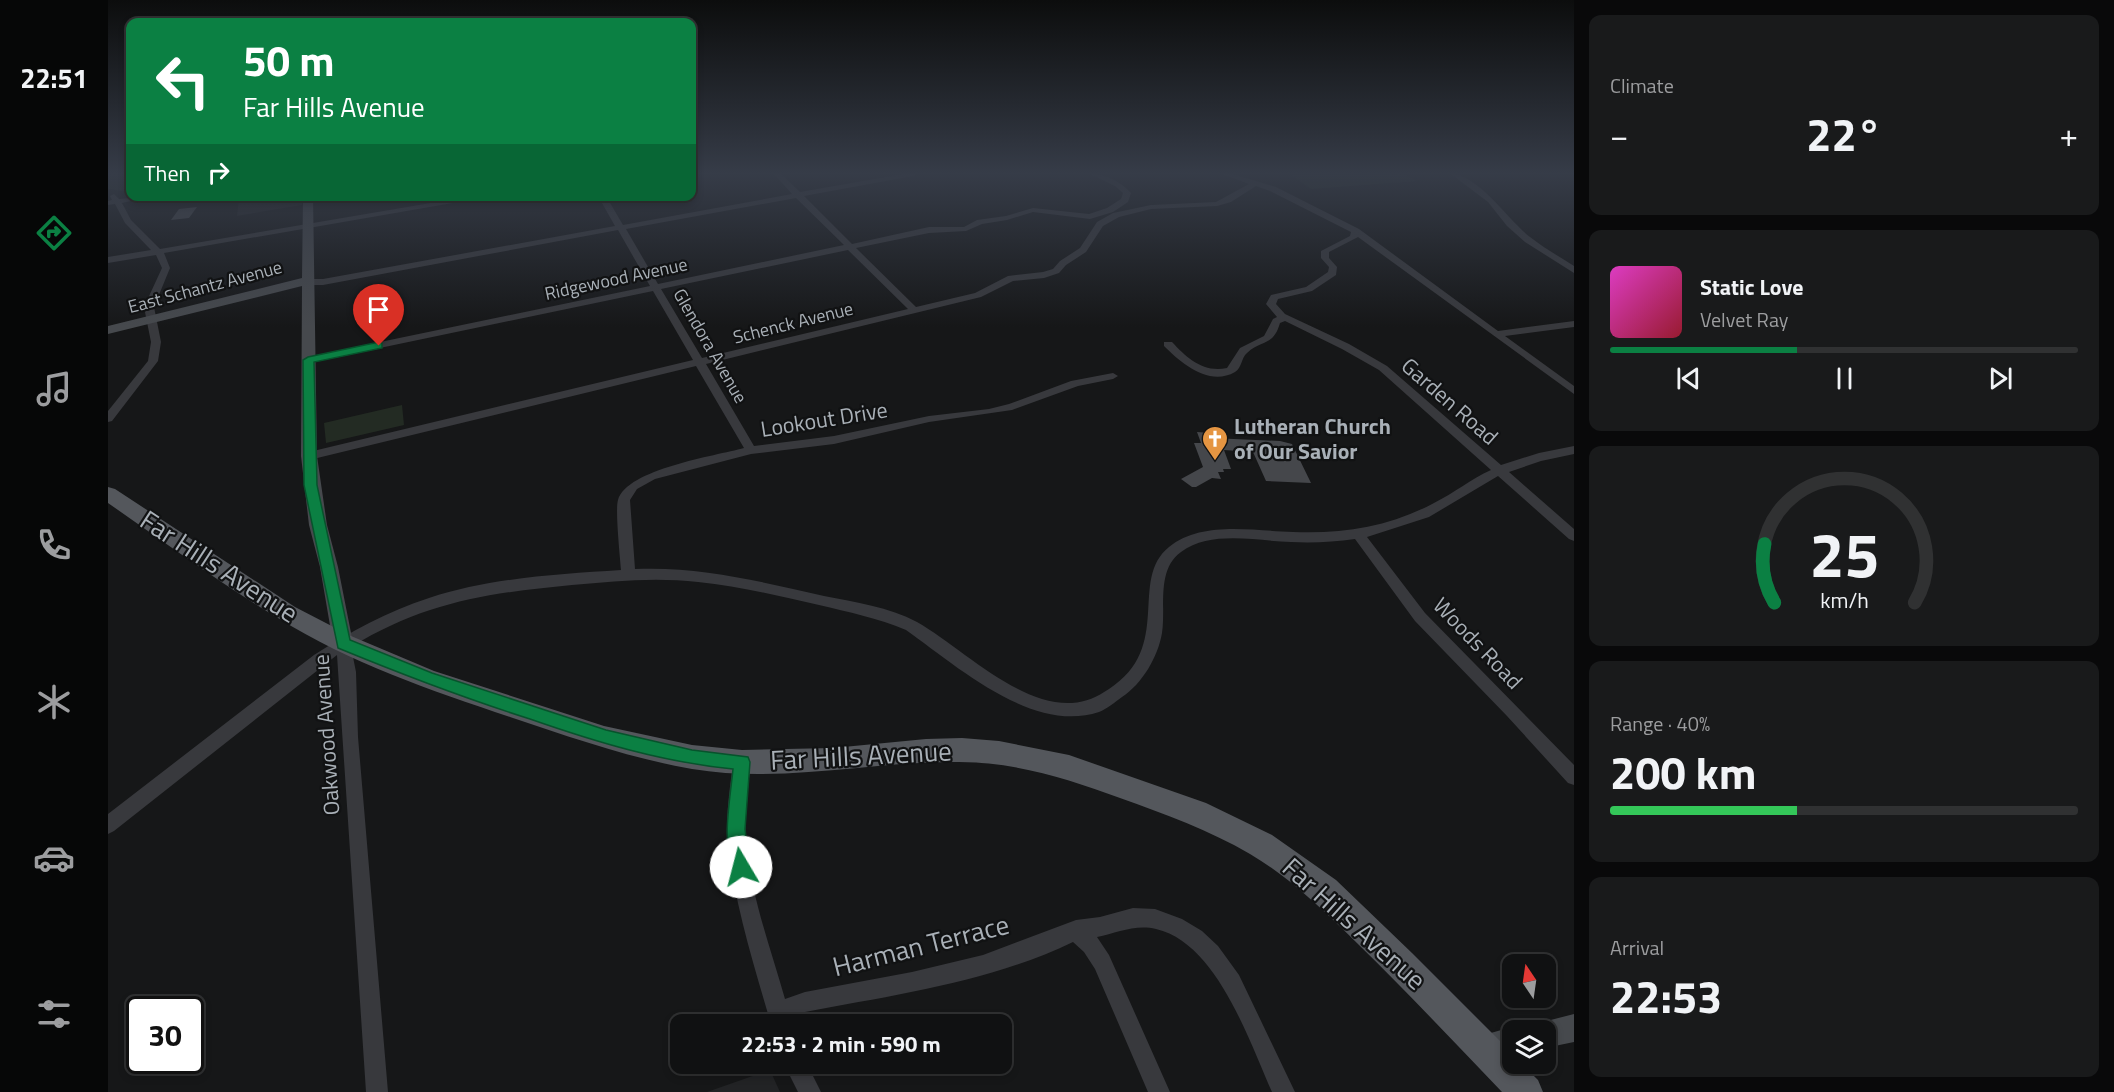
<!DOCTYPE html>
<meta charset="utf-8">
<style>
body{margin:0;font-family:"Titillium Web",sans-serif;background:#191a1b;color:#f1f3f6;height:100vh;display:flex;flex-direction:column;font-size:22px;white-space:nowrap}
*{box-sizing:border-box;margin:0}
p{font-size:20px;color:#9c9d9f}
.icon{flex:none;width:33px;height:33px;fill:none;stroke:currentColor;stroke-width:2;stroke-linecap:round;stroke-linejoin:round}
.map{position:relative;flex:1;overflow:hidden}
.side{display:flex;flex-direction:column;gap:15px;padding:15px;background:#09090a;width:540px}
.side>*{flex:none}
.top-card{position:absolute;left:18px;top:18px;width:570px;height:183px;border-radius:12px;box-shadow:0 3px 9px #0003,0 0 0 2px #303132;background:#0b8043;color:#fff;overflow:hidden}
.needle{width:39px;rotate:347deg}
.controls{position:absolute;left:1394px;top:954px;display:grid;gap:12px}
.controls a{display:grid;place-items:center;width:54px;height:54px;border-radius:12px;background:#101112;box-shadow:0 3px 9px #0003,0 0 0 2px #303132;font-size:30px}
.speed{position:absolute;left:18px;top:996px;display:flex;gap:12px;font-size:30px;font-weight:700;text-align:center}
.speed>*{display:grid;place-content:center;width:78px;height:78px;border-radius:50%;background:#101112;box-shadow:0 3px 9px #0003,0 0 0 2px #303132;line-height:1}
.speed .limit{border:3px solid #111;border-radius:9px;background:#fff;color:#111}
.pin{position:absolute;display:grid;place-items:center;width:51px;height:51px;color:#fff;margin:-62px -26px;border-radius:50% 50% 50% 0;rotate:-45deg;box-shadow:0 0 6px #0007}
.pin .icon{rotate:45deg}
.me{position:absolute;width:66px;margin:-33px;rotate:352deg;stroke-linejoin:round;filter:drop-shadow(0 0 4px #0008)}
.turn{display:flex;align-items:center;gap:21px;height:126px;padding:0 18px;font-size:27px}
.turn .icon{width:78px;height:78px;stroke-width:2.5}
.turn b{display:block;font-size:42px;line-height:51px}
.then{display:flex;align-items:center;height:57px;padding:0 18px;background:#0003;gap:12px;font-size:22px}
.big{font-size:45px;font-weight:700;line-height:1.1}
.side .widget{flex:1;display:flex;flex-direction:column;justify-content:center;gap:9px;min-width:0;padding:0 21px;border-radius:12px;background:#191a1b}
.side .dial{align-items:center;gap:0}
.dial svg{height:156px;overflow:visible;fill:none;stroke:#303132;stroke-width:7;stroke-linecap:round;text-anchor:middle}
.dial text{fill:#f1f3f6;stroke:none}
.song{display:flex;align-items:center;gap:18px}
.cover{width:72px;height:72px;border-radius:9px;background:linear-gradient(135deg,hsl(310 70% 55%),hsl(350 70% 35%))}
.played{height:6px;border-radius:3px;background:linear-gradient(90deg,#0b8043 40%,#303132 40%)}
.keys{display:flex;justify-content:space-around;direction:ltr}
.heat{display:flex;justify-content:space-between;align-items:center;font-size:33px;direction:ltr}
.charge{height:9px;border-radius:4px;background:linear-gradient(90deg,#34c759 40%,#303132 0)}
.trip{position:absolute;left:562px;top:1014px;width:342px;height:60px;border-radius:12px;background:#101112;box-shadow:0 3px 9px #0003,0 0 0 2px #303132;font-weight:700;line-height:60px;text-align:center}
main{display:flex;flex:1;min-height:0}
.tab-bar{display:flex;flex-direction:column;width:108px;justify-content:space-around;align-items:center;background:#060707;color:#9c9d9f}
.tab-bar .icon{width:42px;height:42px}
.tab-bar .on{color:#0b8043}
.tab-bar b{font-size:27px;color:#f1f3f6}
.map>svg:first-child{display:block}
</style>
<main>
<nav class="tab-bar">
<b>22:51</b>
<svg class="icon on" aria-label="directions" viewBox="0 0 24 24"><path d="M12 3l9 9-9 9-9-9zM9 14v-3h6M13 9l2 2-2 2"/></svg>
<svg class="icon" aria-label="music" viewBox="0 0 24 24"><path d="M9 18V5l10-2v13"/><circle cx="6" cy="18" r="3"/><circle cx="16" cy="16" r="3"/></svg>
<svg class="icon" aria-label="phone" viewBox="0 0 24 24"><path d="M5 4h4l2 5-3 2q2 4 5 5l2-3 5 2v4C11 20 4 13 5 4z"/></svg>
<svg class="icon" aria-label="climate" viewBox="0 0 24 24"><path d="M12 3v18M4 7l16 10M4 17L20 7"/></svg>
<svg class="icon" aria-label="car" viewBox="0 0 24 24"><path d="M5 17H2v-5l4-1 3-4h7l3 4 3 1v5h-3M9 17h6M6 11h13"/><circle cx="7" cy="17" r="2"/><circle cx="17" cy="17" r="2"/></svg>
<svg class="icon" aria-label="filters" viewBox="0 0 24 24"><path d="M4 7h16M4 17h16"/><circle cx="9" cy="7" r="2"/><circle cx="15" cy="17" r="2"/></svg>
</nav>
<div class="map">
<svg width="1466" height="1092" viewBox="0 0 1466 1092">
<rect width="100%" height="100%" fill="#161718"/>
<!-- built -->
<g fill="#222325">
<polygon points="131,197 194,197 194,205 129,216"/>
<polygon points="662,1070 672,1092 599,1092"/>
</g>
<!-- green -->
<g fill="#232b23">
<polygon points="0,174 22,174 22,192 0,189"/>
<polygon points="1296,174 1309,181 1203,189 1183,175"/>
<polygon points="294,405 296,425 218,443 216,423"/>
</g>
<!-- building -->
<g fill="#45474b">
<polygon points="89,207 81,218 63,220 71,209"/>
<polygon points="1089,432 1102,433 1104,438 1172,441 1184,444 1203,483 1158,481 1145,452 1116,450 1123,469 1115,469 1116,472 1110,472 1113,479 1104,478 1088,487 1084,487 1073,479 1095,467 1086,443 1093,443"/>
</g>
<g fill="none" stroke-linecap="round" stroke-linejoin="round">
<!-- street -->
<g fill="#38393d" fill-rule="evenodd">
<path d="M 666,174 L 673,174 L 692,192 L 795,174 L 808,174 L 805,176 L 696,196 L 744,244 L 821,227 L 856,227 L 869,220 L 898,216 L 925,208 L 981,214 L 999,208 L 1013,199 L 1015,193 L 1007,186 L 982,174 C 998,174 1012,181 1023,193 L 1020,202 L 1005,212 L 982,219 L 925,212 L 899,220 L 874,224 L 858,231 L 821,233 L 748,248 L 808,307 L 867,293 L 900,276 L 935,272 L 945,269 L 952,261 L 972,248 L 989,222 L 1005,213 L 1043,205 L 1108,202 L 1141,184 L 1114,174 L 1124,174 L 1168,187 L 1251,229 L 1390,331 L 1466,321 L 1466,327 L 1397,336 L 1466,386 L 1466,394 L 1250,237 L 1221,252 L 1221,258 L 1229,267 L 1228,275 L 1204,291 L 1170,299 L 1168,304 L 1177,314 L 1241,344 L 1279,366 L 1393,465 L 1431,453 L 1466,446 L 1466,454 L 1433,461 L 1401,472 L 1466,529 L 1466,541 L 1461,539 L 1390,476 L 1321,517 L 1259,537 L 1317,613 L 1466,765 L 1466,785 L 1460,783 L 1399,716 L 1307,621 L 1247,539 C 1226,542 1205,543 1183,542 C 1148,541 1103,530 1073,552 C 1048,570 1058,607 1054,633 C 1050,657 1034,684 1014,697 C 1007,702 999,709 991,712 C 924,734 849,666 798,630 C 770,618 740,612 711,605 C 671,596 631,586 590,582 C 548,577 506,581 464,585 C 380,593 317,602 243,647 L 248,672 L 250,737 L 280,1092 L 258,1092 L 229,655 L 6,831 L 0,834 L 0,814 L 206,655 C 242,632 280,611 321,598 C 382,578 449,574 513,570 C 512,556 507,510 510,500 C 519,469 607,456 636,448 L 588,366 L 201,460 L 197,459 L 195,456 L 201,452 L 585,360 L 545,291 L 200,363 L 195,360 L 200,357 L 542,286 L 510,230 L 215,285 L 201,285 L 196,282 L 201,279 L 215,279 L 507,226 L 490,196 L 498,196 L 515,225 L 684,194 ZM 1148,186 L 1162,191 L 1241,231 L 1243,232 L 1242,236 L 1213,251 L 1213,258 L 1221,267 L 1220,272 L 1198,287 L 1163,295 L 1158,304 L 1169,317 L 1165,319 L 1156,336 L 1132,348 L 1119,368 C 1095,373 1079,358 1064,342 L 1056,342 L 1056,346 C 1073,363 1101,387 1127,372 C 1134,368 1133,358 1139,353 C 1154,339 1165,347 1172,323 L 1177,321 L 1234,349 L 1271,370 L 1383,470 C 1363,479 1346,493 1326,503 C 1281,527 1235,534 1185,532 C 1146,531 1094,520 1061,547 C 1020,580 1066,647 1001,689 C 989,697 978,702 964,703 C 910,706 853,647 809,622 C 781,607 747,602 716,596 C 654,582 592,566 527,569 L 522,500 L 529,489 L 547,479 L 643,454 L 726,444 L 821,422 L 904,410 L 970,386 L 1005,379 L 1010,376 L 1005,373 L 963,381 L 901,404 L 881,409 L 821,416 L 726,436 L 646,446 L 598,364 L 873,297 L 905,281 L 936,278 L 951,273 L 958,265 L 978,252 L 995,226 L 1011,217 L 1043,209 L 1109,206 L 1123,202 ZM 688,198 L 736,245 L 550,284 L 518,229 ZM 740,250 L 800,309 L 594,358 L 553,289 Z"/>
<path d="M 1343,174 C 1370,174 1401,221 1422,237 C 1436,248 1452,257 1466,266 L 1466,273 L 1417,242 L 1399,226 L 1380,202 Z"/>
<polygon points="6,194 11,199 45,196 14,203 23,220 52,249 364,196 385,196 56,253 62,268 46,307 53,342 50,361 4,421 0,422 0,411 40,361 43,342 36,307 54,268 48,255 0,263 0,257 43,250 17,223 7,204 0,205 0,201 4,200 2,196"/>
<path d="M 634,754 L 640,757 L 643,762 C 640,788 636,814 638,841 C 642,893 663,949 677,999 L 697,992 L 804,972 L 875,955 L 968,920 L 992,917 L 1025,908 L 1047,909 L 1074,919 L 1094,931 L 1110,946 L 1131,975 L 1187,1092 L 1164,1092 C 1141,1041 1109,943 1048,929 C 1027,924 1009,933 989,937 L 1001,955 L 1062,1092 L 1040,1092 L 987,969 L 976,952 L 965,942 C 882,982 787,995 697,1012 L 682,1018 L 683,1024 L 663,1024 C 646,966 627,905 620,845 C 617,817 622,789 625,762 L 628,757 Z"/>
<polygon points="676,1064 699,1064 713,1092 690,1092"/>
</g>
<!-- secondary -->
<g fill="#46494d" fill-rule="evenodd">
<polygon points="195,196 205,196 209,456 219,525 230,567 245,643 242,649 235,651 228,649 225,643 212,567 201,525 193,456 194,286 0,334 0,326 194,278"/>
<polygon points="1466,1014 1466,1042 1437,1048 1437,1030 1424,1030 1427,1024"/>
<polygon points="1404,1027 1413,1030 1404,1030 1404,1055 1375,1062 1365,1058 1361,1048 1365,1038"/>
</g>
<!-- primary -->
<path fill="#54575c" fill-rule="evenodd" d="M 0,487 L 7,489 L 187,607 L 243,636 L 326,671 L 496,726 L 584,745 L 634,750 L 725,748 L 818,739 L 854,738 L 891,741 L 961,755 L 1098,803 L 1164,835 L 1228,880 L 1304,953 L 1404,1053 L 1404,1064 L 1414,1064 L 1430,1080 L 1435,1092 L 1394,1092 C 1347,1043 1300,993 1251,945 C 1217,912 1183,878 1142,854 C 1101,830 1057,814 1012,798 C 961,779 907,762 851,762 C 762,761 674,784 584,769 C 521,758 462,737 402,717 C 322,690 242,663 170,618 C 112,583 56,542 0,503 Z"/>
</g>
<!-- sky -->
<linearGradient id="sky" x2="0" y2="1"><stop stop-color="#0c0d0d"/><stop offset="0.53" stop-color="#363c48"/><stop offset="1" stop-color="#363c48" stop-opacity="0"/></linearGradient>
<rect width="1466" height="327" fill="url(#sky)"/>
<!-- route -->
<path fill="#0b8043" stroke="#07532c" stroke-width="1.5" d="M 271,342 L 274,343 L 274,348 L 206,362 L 209,485 L 242,640 L 324,673 L 498,730 L 584,750 L 640,757 L 642,762 L 637,829 L 642,867 L 640,873 L 633,876 L 626,873 C 613,842 622,802 625,769 C 554,762 488,742 422,719 C 356,698 293,674 230,648 L 196,485 L 195,360 L 200,357 Z"/>
<!-- icons -->
<defs>
<symbol id="church-pin" viewBox="-11 -11 22 30"><path d="M0 17L-7.5 6A9.5 9.5 0 1 1 7.5 6Z" fill="#e59542" stroke="#111213"/><path d="M-1.2-6h2.4v3.5h3.3v2.4h-3.3V6h-2.4V-.1h-3.3v-2.4h3.3Z" fill="#fff"/></symbol>
</defs>
<g fill-rule="evenodd">
<use href="#church-pin" x="1092" y="424" width="30" height="40"/>
</g>
<g text-anchor="middle" stroke-width="4.5" stroke-linejoin="round" paint-order="stroke">
<!-- far-street labels -->
<g font-size="18" fill="#a9b0b7" stroke="#111213">
<text transform="translate(508 279) rotate(-12)" y="6">Ridgewood Avenue</text>
<text transform="translate(97 287) rotate(-15)" y="6">East Schantz Avenue</text>
<text transform="translate(685 323) rotate(-14)" y="6">Schenck Avenue</text>
<text transform="translate(602 346) rotate(60)" y="6">Glendora Avenue</text>
</g>
<!-- street labels -->
<g font-size="22" fill="#a9b0b7" stroke="#111213">
<text transform="translate(1342 401) rotate(41)" y="8">Garden Road</text>
<text transform="translate(716 419) rotate(-9)" y="8">Lookout Drive</text>
<text transform="translate(1370 643) rotate(46)" y="8">Woods Road</text>
<text transform="translate(218 735) rotate(-94)" y="8">Oakwood Avenue</text>
</g>
<!-- poi labels -->
<g font-size="22" font-weight="bold" fill="#a9b0b7" stroke="#111213" text-anchor="start">
<text x="1126" y="434">Lutheran Church<tspan x="1126" dy="25">of Our Savior</tspan></text>
</g>
<!-- near-street labels -->
<g font-size="27" fill="#a9b0b7" stroke="#111213">
<text transform="translate(111 567) rotate(33)" y="9">Far Hills Avenue</text>
<text transform="translate(753 756) rotate(-3)" y="9">Far Hills Avenue</text>
<text transform="translate(1246 924) rotate(42)" y="9">Far Hills Avenue</text>
<text transform="translate(813 946) rotate(-14)" y="9">Harman Terrace</text>
</g>
</g>
</svg>
<div class="controls">
<a><svg class="needle" viewBox="-14 -14 28 28"><path d="M0-13l5 13h-10z" fill="#e53935"/><path d="M0 13l5-13h-10z" fill="#9c9d9f"/></svg></a>
<a><svg class="icon" aria-label="layers" viewBox="0 0 24 24"><path d="M12 4l9 5-9 5-9-5zM3 14l9 5 9-5"/></svg></a>
</div>
<div class="speed"><div class="limit">30</div></div>
<div class="pin" style="left:271px;top:346px;background:#d93025"><svg class="icon" aria-label="arrive" viewBox="0 0 24 24"><path d="M6 21V4h12l-3 4 3 4H6"/></svg></div>
<svg class="me" style="left:633px;top:867px" viewBox="-20 -20 40 40"><circle r="19" fill="#fff"/><path d="M0-13L10 11 0 6-10 11z" fill="#0b8043"/></svg>
<div class="trip">22:53 · 2 min · 590 m</div>
<div class="top-card">
<div class="turn"><svg class="icon" aria-label="left" viewBox="0 0 24 24"><path d="M17 20v-9H6M10 6l-5 5 5 5"/></svg><div><b>50 m</b>Far Hills Avenue</div></div>
<div class="then">Then<svg class="icon" aria-label="right" viewBox="0 0 24 24"><path d="M7 20v-9h11M14 6l5 5-5 5"/></svg></div>
</div>
</div>
<section class="side">
<div class="widget"><p>Climate</p>
<div class="heat"><a>−</a><b class="big">22°</b><a>+</a></div>
</div>
<div class="widget">
<div class="song"><i class="cover"></i><div><b>Static Love</b><p>Velvet Ray</p></div></div>
<div class="played"></div>
<div class="keys"><svg class="icon" aria-label="previous" viewBox="0 0 24 24"><path d="M18 5L8 12l10 7zM5 5v14"/></svg><svg class="icon" aria-label="pause" viewBox="0 0 24 24"><path d="M8 5v14M16 5v14"/></svg><svg class="icon" aria-label="next" viewBox="0 0 24 24"><path d="M6 5l10 7-10 7zM19 5v14"/></svg></div>
</div>
<div class="widget dial"><svg viewBox="0 0 100 80">
<path d="M14 69A42 42 0 1 1 86 69"/>
<path d="M14 69A42 42 0 0 1 9 39" stroke="#0b8043"/>
<text x="50" y="56" font-size="32" font-weight="700">25</text>
<text x="50" y="72" font-size="11">km/h</text>
</svg></div>
<div class="widget"><p>Range · 40%</p><b class="big">200 km</b><div class="charge"></div></div>
<div class="widget"><p>Arrival</p><b class="big">22:53</b></div>
</section>
</main>
